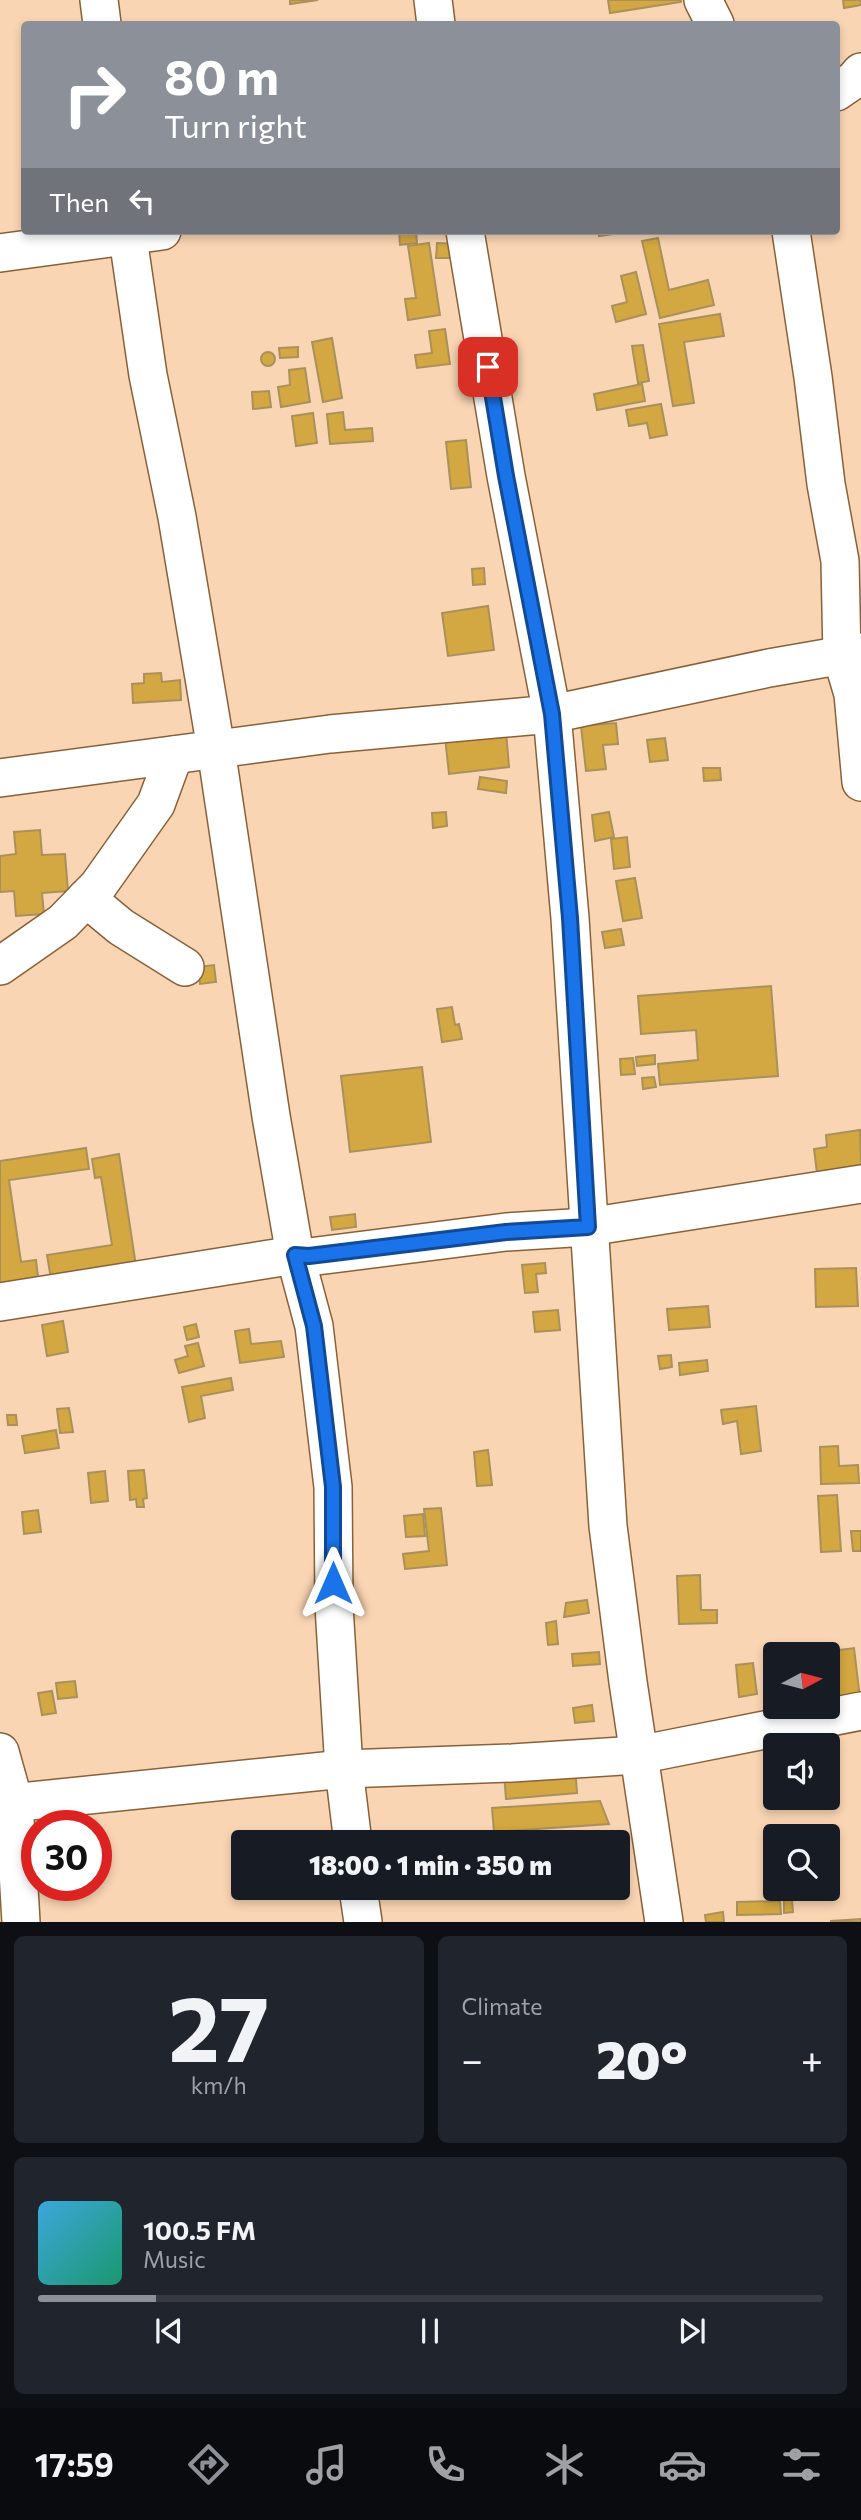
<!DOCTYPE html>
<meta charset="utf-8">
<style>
body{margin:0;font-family:Commissioner,sans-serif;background:#20242c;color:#f1f3f6;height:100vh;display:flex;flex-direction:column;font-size:26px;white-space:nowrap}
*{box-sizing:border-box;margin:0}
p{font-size:23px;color:#9ea1a6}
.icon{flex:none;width:38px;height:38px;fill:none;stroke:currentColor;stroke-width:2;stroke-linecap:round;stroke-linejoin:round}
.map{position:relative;height:1922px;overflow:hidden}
.drawer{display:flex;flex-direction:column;gap:14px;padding:14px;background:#0d0f14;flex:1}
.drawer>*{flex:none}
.top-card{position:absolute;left:21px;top:21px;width:819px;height:214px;border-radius:7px;box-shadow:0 4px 10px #0003;background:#8c9099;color:#fff;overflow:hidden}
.needle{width:46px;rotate:83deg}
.fabs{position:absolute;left:763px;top:1642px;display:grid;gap:14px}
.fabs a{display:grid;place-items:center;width:77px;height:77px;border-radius:7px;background:#171b24;box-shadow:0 4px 10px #0003;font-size:35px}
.speed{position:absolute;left:21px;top:1810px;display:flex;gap:14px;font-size:35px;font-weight:700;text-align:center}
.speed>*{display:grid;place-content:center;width:91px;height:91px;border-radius:50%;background:#171b24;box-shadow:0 4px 10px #0003;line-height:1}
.speed .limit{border:10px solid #d22;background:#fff;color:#111}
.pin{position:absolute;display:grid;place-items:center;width:60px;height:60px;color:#fff;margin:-30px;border-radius:14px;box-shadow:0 4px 10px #0006}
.me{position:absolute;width:77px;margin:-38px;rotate:0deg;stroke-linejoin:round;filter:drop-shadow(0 0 5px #0008)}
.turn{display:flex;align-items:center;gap:24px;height:147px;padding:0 28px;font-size:32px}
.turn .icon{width:91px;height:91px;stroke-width:2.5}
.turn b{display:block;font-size:49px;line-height:60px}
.then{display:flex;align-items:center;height:66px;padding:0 28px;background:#0003;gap:14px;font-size:26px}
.big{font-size:52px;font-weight:800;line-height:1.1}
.drawer .tile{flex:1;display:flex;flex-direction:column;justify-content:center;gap:10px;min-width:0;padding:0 24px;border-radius:10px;background:#20242c}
.drawer .dial{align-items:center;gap:0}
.dial b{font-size:91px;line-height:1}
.song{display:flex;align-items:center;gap:21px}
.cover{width:84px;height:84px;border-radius:10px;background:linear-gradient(135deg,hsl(200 70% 55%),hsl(160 70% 35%))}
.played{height:7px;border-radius:4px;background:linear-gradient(90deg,#8c9099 15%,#363941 15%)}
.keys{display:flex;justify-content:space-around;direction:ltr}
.heat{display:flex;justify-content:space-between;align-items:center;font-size:38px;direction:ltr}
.drawer .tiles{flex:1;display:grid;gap:14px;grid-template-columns:1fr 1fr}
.tile:last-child{grid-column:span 2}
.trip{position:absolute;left:231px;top:1830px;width:399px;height:70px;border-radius:7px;background:#171b24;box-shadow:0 4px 10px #0003;font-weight:800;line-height:70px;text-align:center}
.dock{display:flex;height:112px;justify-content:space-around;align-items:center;background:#090b0e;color:#9ea1a6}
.dock .icon{width:49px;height:49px}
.dock .current{color:#8c9099}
.dock b{font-size:32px;color:#f1f3f6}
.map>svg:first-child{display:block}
</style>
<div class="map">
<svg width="861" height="1922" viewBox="0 0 861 1922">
<rect width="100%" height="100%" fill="#fad5b3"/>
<!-- building -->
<g fill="#d3a741" stroke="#aa915c" stroke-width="2">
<polygon points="290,0 318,0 290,4"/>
<polygon points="608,0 681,0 681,2 610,13"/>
<polygon points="843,0 861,0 861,5 844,8"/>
<polygon points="399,231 416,231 417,243 400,245"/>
<polygon points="598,231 633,231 599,236"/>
<polygon points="658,238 669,290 708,280 714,305 660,318 642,241"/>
<polygon points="429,243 440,315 408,320 405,299 416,298 408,246"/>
<polygon points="437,243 462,244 462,258 436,258"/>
<polygon points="636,272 646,314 616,322 612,306 627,302 621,276"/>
<polygon points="720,314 724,336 684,342 694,403 673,406 659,324"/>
<polygon points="445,329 450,364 417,368 415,355 432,353 429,331"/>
<polygon points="332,338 342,398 323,402 312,342"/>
<polygon points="643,345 649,381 638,383 632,346"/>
<polygon points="298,347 298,357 280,358 279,348"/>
<circle cx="268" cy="359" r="7"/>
<polygon points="305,368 310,402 281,407 278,387 290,385 289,370"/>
<polygon points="642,384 645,401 597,410 594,394"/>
<polygon points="269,391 271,407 253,409 252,392"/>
<polygon points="661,404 667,435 650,438 647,423 629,426 626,410"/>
<polygon points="343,412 345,430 372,428 373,441 330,444 327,414"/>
<polygon points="313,413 317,443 296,446 292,416"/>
<polygon points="466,440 471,487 451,489 446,442"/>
<polygon points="484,568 485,584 473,585 472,569"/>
<polygon points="488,606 494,650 448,656 442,613"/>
<polygon points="161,673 162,682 180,680 181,700 133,703 132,684 144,683 144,674"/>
<polygon points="616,723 618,744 603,745 606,769 586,771 581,726"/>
<polygon points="506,731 509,767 449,774 445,737"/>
<polygon points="665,738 668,760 650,762 647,740"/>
<polygon points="703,768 720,768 721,780 704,781"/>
<polygon points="480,777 507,781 506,793 478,789"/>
<polygon points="446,812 447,826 433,828 432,813"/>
<polygon points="609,812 614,837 595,841 592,815"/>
<polygon points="40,830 42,855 65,854 68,891 42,893 44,914 16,916 14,891 0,892 0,856 16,854 14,832"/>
<polygon points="627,837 630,867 614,869 611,839"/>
<polygon points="635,878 642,918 623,921 616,881"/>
<polygon points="621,929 624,945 605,948 602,932"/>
<polygon points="214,965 216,982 200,984 198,967"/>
<polygon points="771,986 778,1076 660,1085 658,1064 698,1060 696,1030 641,1034 638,996"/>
<polygon points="452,1007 455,1025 459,1024 462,1039 442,1042 437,1009"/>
<polygon points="655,1055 655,1064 637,1066 636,1057"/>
<polygon points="633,1058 635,1074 621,1075 620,1059"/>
<polygon points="422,1067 431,1142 350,1152 341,1076"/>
<polygon points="654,1077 656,1087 643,1089 642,1078"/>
<polygon points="860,1130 861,1167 817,1173 814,1149 827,1147 826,1135"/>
<polygon points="86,1148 89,1169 9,1180 21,1262 36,1260 38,1277 0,1283 0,1161"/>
<polygon points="119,1154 136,1266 51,1279 47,1255 112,1245 101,1177 95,1178 92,1159"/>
<polygon points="355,1214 356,1227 332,1230 330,1217"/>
<polygon points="545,1263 546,1273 536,1274 538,1292 525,1293 522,1265"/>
<polygon points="856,1268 858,1306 816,1307 815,1269"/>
<polygon points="708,1306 710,1327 669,1330 667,1309"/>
<polygon points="558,1310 560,1330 535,1332 533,1312"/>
<polygon points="63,1321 68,1352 47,1356 42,1325"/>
<polygon points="196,1324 199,1337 187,1340 184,1327"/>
<polygon points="249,1329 251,1344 281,1341 284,1357 240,1363 235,1331"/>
<polygon points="198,1343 204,1366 179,1373 175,1360 188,1356 185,1346"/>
<polygon points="671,1355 672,1367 660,1369 658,1356"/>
<polygon points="707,1360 708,1371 680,1375 679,1363"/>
<polygon points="231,1378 233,1390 201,1396 205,1418 189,1422 182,1387"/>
<polygon points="756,1406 761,1451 741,1454 737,1421 723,1424 721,1410"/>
<polygon points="69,1408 73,1432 60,1433 57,1409"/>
<polygon points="7,1415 16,1415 17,1425 8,1425"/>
<polygon points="56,1430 59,1448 25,1453 22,1436"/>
<polygon points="838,1446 839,1466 858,1465 859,1483 821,1484 820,1447"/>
<polygon points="488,1450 492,1485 477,1486 474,1452"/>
<polygon points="144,1470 147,1498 143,1499 144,1507 137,1507 136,1499 130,1500 128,1471"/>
<polygon points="105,1471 108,1501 91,1503 88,1473"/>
<polygon points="837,1495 841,1551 821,1552 818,1496"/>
<polygon points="441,1508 447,1565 405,1569 403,1554 429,1551 424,1509"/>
<polygon points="38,1510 41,1532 24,1534 22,1512"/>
<polygon points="423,1514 425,1536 406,1537 404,1516"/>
<polygon points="851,1531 861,1531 861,1551 853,1551"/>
<polygon points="700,1575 701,1610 717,1610 717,1623 679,1624 677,1576"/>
<polygon points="587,1600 589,1613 564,1617 566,1603"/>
<polygon points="556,1621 558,1644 548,1645 546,1623"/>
<polygon points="854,1648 860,1698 836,1702 830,1651"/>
<polygon points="599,1652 600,1664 573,1666 572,1654"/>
<polygon points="753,1663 757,1694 739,1697 736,1665"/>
<polygon points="75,1681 77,1697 58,1699 56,1683"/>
<polygon points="52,1691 56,1713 42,1715 38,1693"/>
<polygon points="592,1705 594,1721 575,1723 573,1708"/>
<polygon points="575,1767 577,1793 506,1799 504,1773"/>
<polygon points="600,1801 609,1824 494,1832 492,1808"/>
<polygon points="784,1900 792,1900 793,1912 784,1913"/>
<polygon points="780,1901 781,1914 737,1915 737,1902"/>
<polygon points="723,1912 724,1922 706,1922 705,1915"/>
<polygon points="861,1919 861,1922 831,1922 831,1921"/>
</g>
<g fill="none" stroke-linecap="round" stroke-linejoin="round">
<defs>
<g id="minor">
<polyline points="99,0 102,24"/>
<polyline points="433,0 436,24"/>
<polyline points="703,0 715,24"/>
<polyline points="836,92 854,80 861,72"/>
<polyline points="127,231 148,375 177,517 216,749 271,1116 295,1255 314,1326 333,1487 334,1606 344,1769 353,1843"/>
<polyline points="465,231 506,476 552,714 570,918 608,1526 628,1682 664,1922"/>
<polyline points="791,231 813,377 826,484 840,561 842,657 853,694 861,782"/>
<polyline points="0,253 162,231"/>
<polyline points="0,778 330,734 552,714 769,668 861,652"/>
<polyline points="86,898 121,927 185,967"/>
<polyline points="0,966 63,922 98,886 156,804 174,755"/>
<polyline points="0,1302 295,1255 309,1257 506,1232 588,1227 861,1184"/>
<polyline points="0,1752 14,1802 21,1922"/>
<polyline points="0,1804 344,1769 512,1763 638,1755 861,1711"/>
<polyline points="358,1888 363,1922"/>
</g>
</defs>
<!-- minor casing -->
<use href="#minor" stroke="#896138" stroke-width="40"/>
<!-- minor -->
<use href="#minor" stroke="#fff" stroke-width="37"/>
</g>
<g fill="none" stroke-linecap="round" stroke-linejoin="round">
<defs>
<polyline id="route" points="333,1583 333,1487 314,1326 295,1255 309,1256 506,1232 588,1227 570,918 552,714 506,476 488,367"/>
</defs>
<!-- route casing -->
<use href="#route" stroke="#114b97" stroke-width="18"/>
<!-- route -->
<use href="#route" stroke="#1a73e8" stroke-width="12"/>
</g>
</svg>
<div class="fabs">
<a><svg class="needle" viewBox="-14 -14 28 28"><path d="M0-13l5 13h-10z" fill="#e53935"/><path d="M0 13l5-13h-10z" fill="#9ea1a6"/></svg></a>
<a><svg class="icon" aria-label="sound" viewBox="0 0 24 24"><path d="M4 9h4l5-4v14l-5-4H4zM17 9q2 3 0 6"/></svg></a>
<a><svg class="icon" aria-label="search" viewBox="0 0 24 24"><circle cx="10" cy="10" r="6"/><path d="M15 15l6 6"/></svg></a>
</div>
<div class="speed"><div class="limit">30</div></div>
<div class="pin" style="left:488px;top:367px;background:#d93025"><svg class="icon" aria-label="arrive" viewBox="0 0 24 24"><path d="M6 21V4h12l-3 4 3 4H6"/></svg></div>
<svg class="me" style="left:333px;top:1583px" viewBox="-20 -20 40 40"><path d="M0-17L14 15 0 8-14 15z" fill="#1a73e8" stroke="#fff" stroke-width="4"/></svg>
<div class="trip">18:00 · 1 min · 350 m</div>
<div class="top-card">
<div class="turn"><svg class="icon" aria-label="right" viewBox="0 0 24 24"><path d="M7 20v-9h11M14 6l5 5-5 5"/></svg><div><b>80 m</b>Turn right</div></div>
<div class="then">Then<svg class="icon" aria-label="left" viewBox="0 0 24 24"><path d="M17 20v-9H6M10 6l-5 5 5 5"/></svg></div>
</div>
</div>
<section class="drawer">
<div class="tiles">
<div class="tile dial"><b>27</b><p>km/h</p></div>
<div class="tile"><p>Climate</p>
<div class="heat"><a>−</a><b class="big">20°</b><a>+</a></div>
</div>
<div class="tile">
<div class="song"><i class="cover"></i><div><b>100.5 FM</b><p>Music</p></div></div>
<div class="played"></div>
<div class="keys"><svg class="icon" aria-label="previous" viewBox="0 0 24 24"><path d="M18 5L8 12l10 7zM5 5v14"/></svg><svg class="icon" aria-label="pause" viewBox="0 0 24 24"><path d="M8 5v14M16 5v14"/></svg><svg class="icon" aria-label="next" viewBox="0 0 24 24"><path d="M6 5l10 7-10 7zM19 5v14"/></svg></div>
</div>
</div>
</section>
<nav class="dock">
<b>17:59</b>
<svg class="icon current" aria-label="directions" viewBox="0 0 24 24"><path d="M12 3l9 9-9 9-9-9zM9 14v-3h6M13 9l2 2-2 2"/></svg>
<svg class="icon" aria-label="music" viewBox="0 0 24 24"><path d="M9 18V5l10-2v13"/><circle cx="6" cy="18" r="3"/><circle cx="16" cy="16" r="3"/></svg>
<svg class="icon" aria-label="phone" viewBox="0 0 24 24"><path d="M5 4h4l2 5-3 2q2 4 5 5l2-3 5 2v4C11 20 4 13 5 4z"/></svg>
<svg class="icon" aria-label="climate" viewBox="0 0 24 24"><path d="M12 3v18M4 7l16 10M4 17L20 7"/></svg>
<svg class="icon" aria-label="car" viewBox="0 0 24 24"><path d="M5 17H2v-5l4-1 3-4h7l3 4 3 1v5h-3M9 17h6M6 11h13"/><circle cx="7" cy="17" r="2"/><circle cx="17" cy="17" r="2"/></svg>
<svg class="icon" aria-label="filters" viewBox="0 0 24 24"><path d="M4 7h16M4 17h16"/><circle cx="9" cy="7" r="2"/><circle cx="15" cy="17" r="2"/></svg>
</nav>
